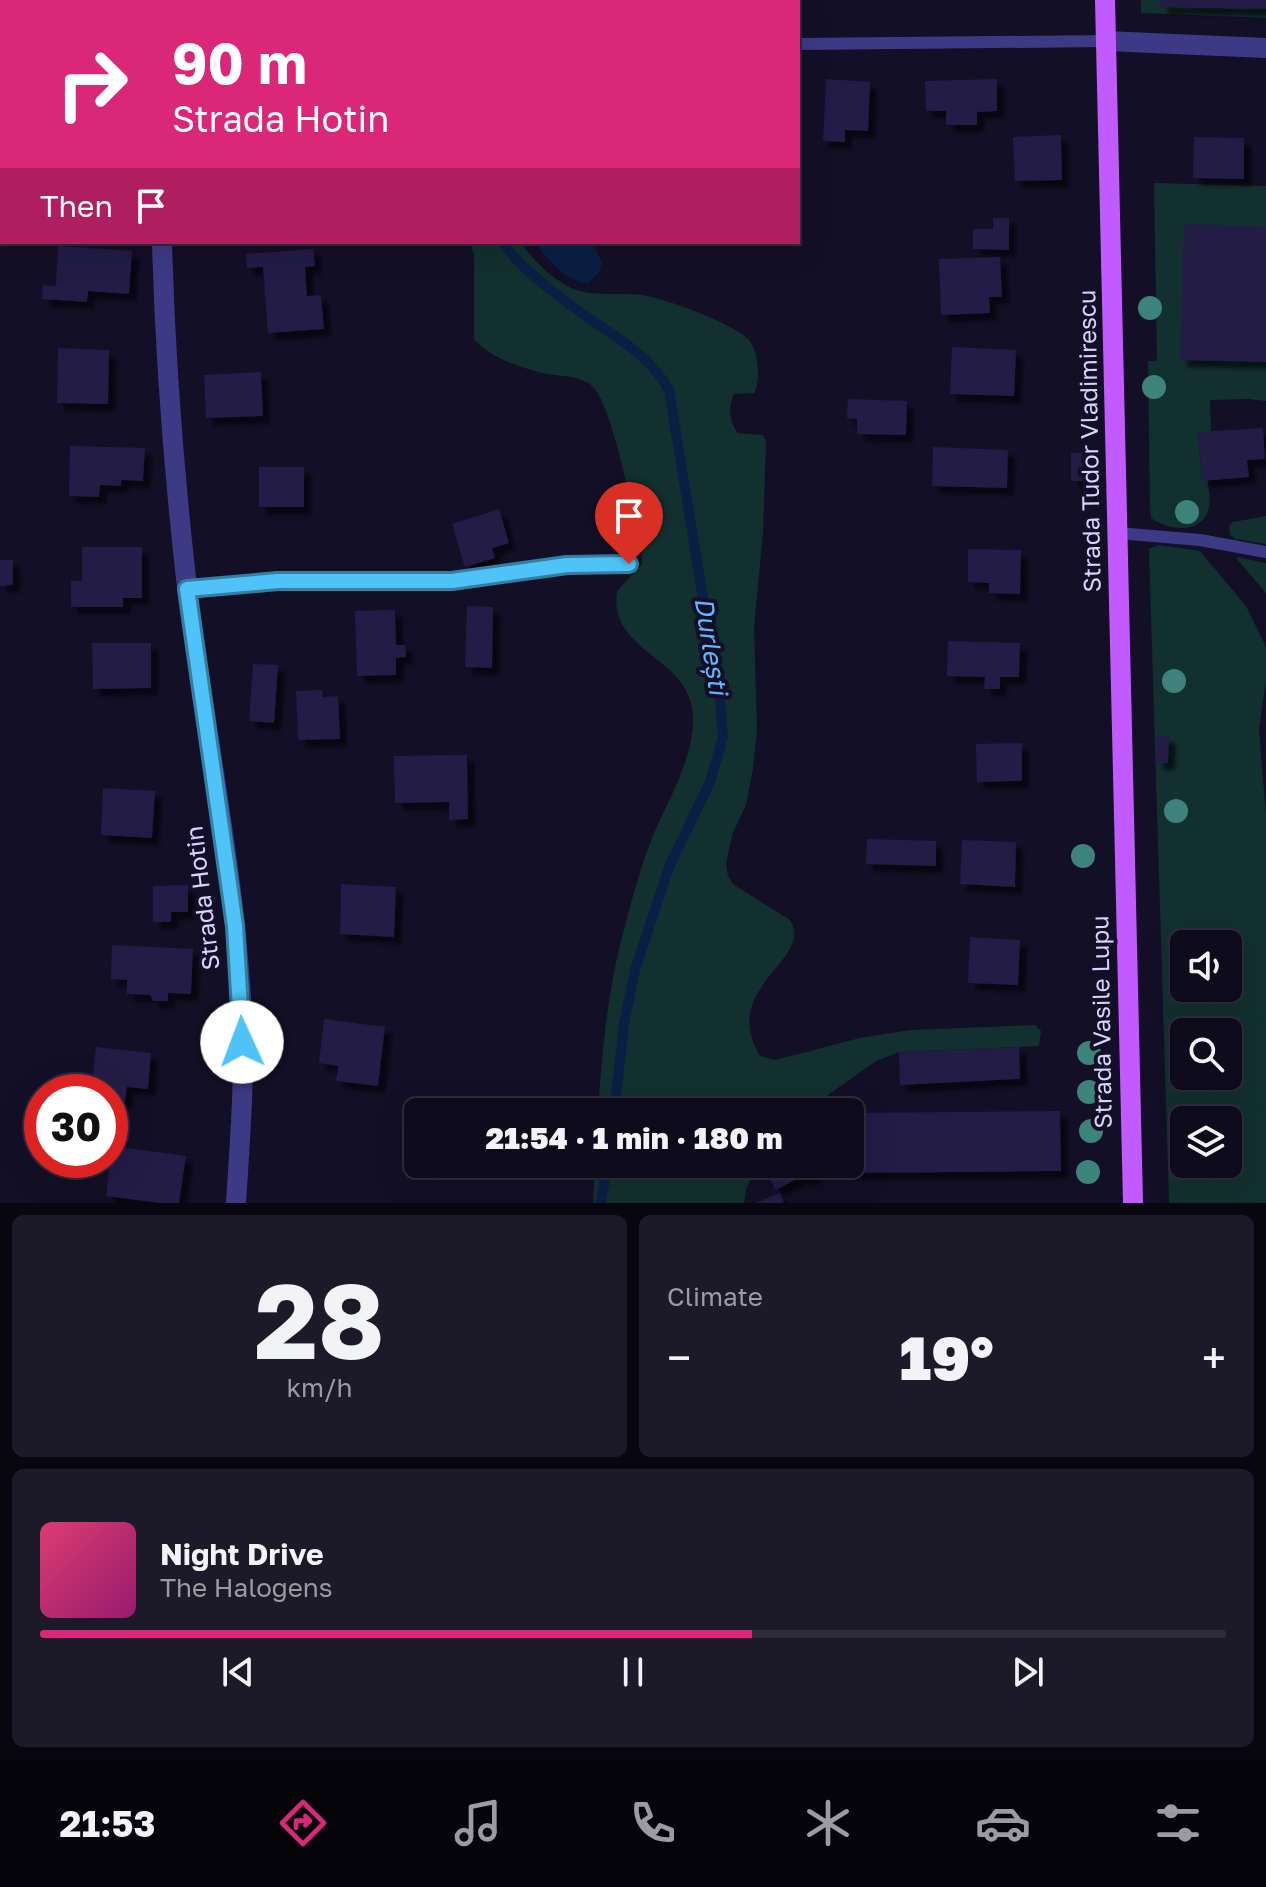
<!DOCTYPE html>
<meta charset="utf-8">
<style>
body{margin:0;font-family:"Golos Text",sans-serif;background:#1c1929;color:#f1f3f6;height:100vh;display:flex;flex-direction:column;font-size:30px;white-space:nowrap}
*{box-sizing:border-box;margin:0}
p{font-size:26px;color:#9b9ba3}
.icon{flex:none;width:44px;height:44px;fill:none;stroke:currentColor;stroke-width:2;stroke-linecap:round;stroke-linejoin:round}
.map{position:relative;height:1203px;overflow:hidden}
.side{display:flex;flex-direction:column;gap:12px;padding:12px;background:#08060f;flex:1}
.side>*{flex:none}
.guide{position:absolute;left:0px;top:0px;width:800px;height:244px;box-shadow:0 8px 32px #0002,0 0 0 2px #2e2b3b;background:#db2777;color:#fff;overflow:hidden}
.controls{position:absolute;left:1170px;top:930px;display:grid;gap:16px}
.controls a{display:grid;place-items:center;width:72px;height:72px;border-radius:12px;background:#0e0b1c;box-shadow:0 8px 32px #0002,0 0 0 2px #2e2b3b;font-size:40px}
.speed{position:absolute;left:24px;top:1074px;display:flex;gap:16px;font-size:40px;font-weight:700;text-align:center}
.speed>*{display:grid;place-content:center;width:104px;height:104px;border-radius:50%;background:#0e0b1c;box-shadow:0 8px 32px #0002,0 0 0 2px #2e2b3b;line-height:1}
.speed .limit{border:12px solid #d22;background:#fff;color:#111}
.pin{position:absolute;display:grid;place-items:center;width:68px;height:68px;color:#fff;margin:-82px -34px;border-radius:50% 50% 50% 0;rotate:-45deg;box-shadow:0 0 8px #0007}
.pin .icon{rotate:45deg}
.me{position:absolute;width:88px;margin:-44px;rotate:358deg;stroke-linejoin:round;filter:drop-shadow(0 0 6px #0008)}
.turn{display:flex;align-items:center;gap:28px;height:168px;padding:0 40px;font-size:36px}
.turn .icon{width:104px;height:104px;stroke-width:2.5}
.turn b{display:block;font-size:56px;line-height:68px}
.then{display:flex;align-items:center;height:76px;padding:0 40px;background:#0003;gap:16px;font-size:30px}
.big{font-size:60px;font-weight:800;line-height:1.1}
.side .widget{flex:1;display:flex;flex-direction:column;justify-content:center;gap:12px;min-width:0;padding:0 28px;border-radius:12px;background:#1c1929}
.side .dial{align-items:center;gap:0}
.dial b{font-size:104px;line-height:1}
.song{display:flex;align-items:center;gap:24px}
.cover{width:96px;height:96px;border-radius:12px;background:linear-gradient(135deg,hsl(340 70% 55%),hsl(320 70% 35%))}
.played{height:8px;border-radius:4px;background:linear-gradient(90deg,#db2777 60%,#2e2b3b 60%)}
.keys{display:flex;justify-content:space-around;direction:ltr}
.heat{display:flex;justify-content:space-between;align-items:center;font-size:44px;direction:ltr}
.side .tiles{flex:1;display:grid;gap:12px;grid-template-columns:1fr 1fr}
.widget:last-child{grid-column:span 2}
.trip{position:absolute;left:404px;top:1098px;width:460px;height:80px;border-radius:12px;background:#0e0b1c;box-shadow:0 8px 32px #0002,0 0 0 2px #2e2b3b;font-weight:800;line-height:80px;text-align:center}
.dock{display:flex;height:128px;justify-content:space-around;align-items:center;background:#06040b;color:#9b9ba3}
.dock .icon{width:56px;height:56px}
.dock .on{color:#db2777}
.dock b{font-size:36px;color:#f1f3f6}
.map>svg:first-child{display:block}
</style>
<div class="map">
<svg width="1266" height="1203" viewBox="0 0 1266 1203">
<defs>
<filter id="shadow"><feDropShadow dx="7" dy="7" stdDeviation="2" flood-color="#0009"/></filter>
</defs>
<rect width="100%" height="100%" fill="#130f26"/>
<!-- green -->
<g fill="#12302f" fill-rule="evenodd">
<polygon points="1141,0 1266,0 1266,18 1141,13"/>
<path d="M 1154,183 L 1266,186 L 1266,401 L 1250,399 L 1210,400 L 1211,432 L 1198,433 L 1202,480 L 1208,480 C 1208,488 1211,498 1209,506 C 1205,535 1168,531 1151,518 L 1150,507 L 1148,361 L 1157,361 Z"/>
<path d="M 470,242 L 520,242 C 534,260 548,276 569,287 C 591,298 619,292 642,295 C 664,298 735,324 749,340 C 759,352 761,380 754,393 L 734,394 C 728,408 729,421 738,433 L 763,435 L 766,441 L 763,533 L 754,627 L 757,730 L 753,769 L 746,805 L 732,835 L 726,864 L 728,876 L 734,885 L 790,920 C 815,961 718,986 760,1056 L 775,1060 L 860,1038 L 910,1030 L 1035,1025 L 1041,1031 L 1039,1046 L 899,1052 L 876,1061 L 804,1112 L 598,1112 C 602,1048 608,988 625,926 C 633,895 642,863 654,833 C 670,797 699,748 692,707 C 683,656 608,650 617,591 L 642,564 L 642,554 C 634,522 613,402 591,385 C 577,374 555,377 538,372 C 516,366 488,356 474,339 L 474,256 Z"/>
<polygon points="1266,516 1266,544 1236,539 1230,535 1229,526 1233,522"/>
<path d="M 1159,545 L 1200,551 L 1246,606 L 1266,647 L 1266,680 L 1259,730 L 1266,814 L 1266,1203 L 1169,1203 L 1149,549 ZM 1184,944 L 1228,944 L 1228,988 L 1184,988 ZM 1184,1032 L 1228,1032 L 1228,1076 L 1184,1076 ZM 1184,1120 L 1228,1120 L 1228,1164 L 1184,1164 Z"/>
<polygon points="1237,557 1266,563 1266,593 1237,559"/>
<polygon points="595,1164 758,1164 747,1186 744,1203 593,1203"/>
</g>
<!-- water -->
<path fill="#0a1f44" d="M 534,242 L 591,242 L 602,261 L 600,271 L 587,284 C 563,279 549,260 534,242 Z"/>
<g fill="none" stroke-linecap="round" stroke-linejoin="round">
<!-- stream -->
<g stroke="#0a1f44" stroke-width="10">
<polyline points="554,2 555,0"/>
<path d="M 502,242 C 521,268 550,290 576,309 C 612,336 646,350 669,390 L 720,702 L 723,737 L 710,782 L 669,867 L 635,970 L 624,1024 L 614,1112"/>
<polyline points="601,1203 607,1164"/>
</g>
</g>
<!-- building -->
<g fill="#241b47" filter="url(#shadow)">
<polygon points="1160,0 1266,0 1266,9 1160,7"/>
<polygon points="826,79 870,82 868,131 845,130 845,142 823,141"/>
<polygon points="997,79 997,111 977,112 977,125 946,125 946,111 926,111 925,81"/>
<polygon points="1061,135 1062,180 1015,181 1013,137"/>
<polygon points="1194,137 1244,138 1244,179 1193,178"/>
<polygon points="993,218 1009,218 1009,250 973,249 973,229 993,229"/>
<polygon points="1184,224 1266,227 1266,362 1180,360"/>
<polygon points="58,246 132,251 129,294 88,291 87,302 42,299 43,285 56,286"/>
<polygon points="313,249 315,266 305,267 307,296 321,295 324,329 268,333 263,267 247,268 246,254"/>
<polygon points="1000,257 1002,297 989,297 990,313 941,315 939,259"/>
<polygon points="952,347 1016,350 1014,396 950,394"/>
<polygon points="58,348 109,350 108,404 57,403"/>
<polygon points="261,372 263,416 206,418 204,375"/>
<polygon points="848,399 907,401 906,435 857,434 857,419 847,418"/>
<polygon points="1263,428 1265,459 1247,460 1249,477 1202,481 1198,432"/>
<polygon points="70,446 145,448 143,481 121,480 121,486 100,485 99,497 69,496"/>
<polygon points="933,447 1008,450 1007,488 932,486"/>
<rect x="1071" y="453" width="12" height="28"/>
<rect x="259" y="467" width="45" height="40"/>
<polygon points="499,509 509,543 492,548 495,558 465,567 452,524"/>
<polygon points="82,547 142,547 142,598 123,598 123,607 71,607 71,581 82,581"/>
<polygon points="968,549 1021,550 1020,594 989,593 989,583 968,582"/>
<polygon points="0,560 13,560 13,585 0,586"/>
<polygon points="467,606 493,607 492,668 465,667"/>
<polygon points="395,610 396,645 405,645 406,657 396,658 396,675 357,676 355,611"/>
<polygon points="948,641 1020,643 1019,677 1000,677 1000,689 984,689 985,677 947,676"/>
<polygon points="92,643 151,643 151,688 93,689"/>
<polygon points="253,664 278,665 274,723 249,721"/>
<polygon points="322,690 323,697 338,696 340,739 298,740 296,691"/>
<polygon points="1156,736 1169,736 1168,763 1156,763"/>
<polygon points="1022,743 1022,781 977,782 976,744"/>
<polygon points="467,755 468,819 449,820 449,802 395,803 394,756"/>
<polygon points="103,788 155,791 152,838 101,835"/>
<polygon points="867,839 936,841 936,866 866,864"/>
<polygon points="962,840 1016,842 1015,887 960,884"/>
<polygon points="341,884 396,887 394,937 340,934"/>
<polygon points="188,885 188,912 171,912 171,922 153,922 153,886"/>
<polygon points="970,937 1020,940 1018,985 968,983"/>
<polygon points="112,945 193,949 191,994 168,993 168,1001 153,1001 150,995 127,994 127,980 111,979"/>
<polygon points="324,1019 385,1027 378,1086 336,1081 338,1066 319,1063"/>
<polygon points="96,1047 151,1053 148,1089 127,1087 125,1102 110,1100 110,1092 91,1092"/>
<polygon points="1019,1047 1020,1079 900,1085 899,1052"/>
<polygon points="1060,1111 1061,1171 847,1173 847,1164 850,1164 850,1113"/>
<polygon points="112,1146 186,1156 179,1203 160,1203 106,1196"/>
<polygon points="761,1164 835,1164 805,1180 803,1175 776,1190"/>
<polygon points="780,1193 784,1203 755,1203"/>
</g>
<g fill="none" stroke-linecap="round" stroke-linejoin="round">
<!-- lane -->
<g stroke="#3d3a85" stroke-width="12">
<polyline points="490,0 494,2"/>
<polyline points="798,44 1106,41"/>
<polyline points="1118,533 1200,540 1266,552"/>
<polyline points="187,589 278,581 452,581 567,565 629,564"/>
</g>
<!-- street -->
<g stroke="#3d3a85" stroke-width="20">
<polyline points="147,0 147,2"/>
<polyline points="1106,41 1266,48"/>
<path d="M 162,242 C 165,357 174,473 187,587 C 204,730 235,871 242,1015 C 245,1078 240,1140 236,1203"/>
</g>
<!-- primary -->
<polyline stroke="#c25bff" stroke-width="20" points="1105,0 1133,1203"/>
</g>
<!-- trees -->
<g fill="#3d827b">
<circle cx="1150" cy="308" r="12"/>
<circle cx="1154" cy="387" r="12"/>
<circle cx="1187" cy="512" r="12"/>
<circle cx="1174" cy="681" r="12"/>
<circle cx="1176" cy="811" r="12"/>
<circle cx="1083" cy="856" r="12"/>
<circle cx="1089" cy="1053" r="12"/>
<circle cx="1089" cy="1092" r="12"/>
<circle cx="1091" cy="1131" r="12"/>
<circle cx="1088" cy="1172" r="12"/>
</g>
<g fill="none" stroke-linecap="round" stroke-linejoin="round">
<defs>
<polyline id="route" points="242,1042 235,926 187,589 278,581 452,581 567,565 629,564"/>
</defs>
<!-- route casing -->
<use href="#route" stroke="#337fa1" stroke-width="20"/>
<!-- route -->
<use href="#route" stroke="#4fc3f7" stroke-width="14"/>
</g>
<g text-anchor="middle" stroke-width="8" stroke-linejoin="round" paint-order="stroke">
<!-- street labels -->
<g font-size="24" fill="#d9d4ff" stroke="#130f26">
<text transform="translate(1090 441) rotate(-91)" y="8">Strada Tudor Vladimirescu</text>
<text transform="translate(203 898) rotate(-97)" y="8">Strada Hotin</text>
<text transform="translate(1102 1022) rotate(-91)" y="8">Strada Vasile Lupu</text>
</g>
<!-- water labels -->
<g font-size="26" font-style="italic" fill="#62b6ff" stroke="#130f26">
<text transform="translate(711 646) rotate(81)" y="9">Durlești</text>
</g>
</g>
</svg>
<div class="controls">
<a><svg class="icon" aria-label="sound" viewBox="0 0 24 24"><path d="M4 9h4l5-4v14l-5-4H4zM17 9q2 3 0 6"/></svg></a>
<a><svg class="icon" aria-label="search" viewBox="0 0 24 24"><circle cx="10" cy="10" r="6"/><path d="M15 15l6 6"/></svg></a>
<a><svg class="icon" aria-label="layers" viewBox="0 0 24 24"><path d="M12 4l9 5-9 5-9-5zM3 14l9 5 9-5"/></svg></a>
</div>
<div class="speed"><div class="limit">30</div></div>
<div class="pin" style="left:629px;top:564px;background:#d93025"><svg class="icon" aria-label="arrive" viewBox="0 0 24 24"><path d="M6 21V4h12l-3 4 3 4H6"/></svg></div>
<svg class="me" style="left:242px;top:1042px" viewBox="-20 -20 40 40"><circle r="19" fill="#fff"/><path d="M0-13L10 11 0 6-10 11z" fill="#4fc3f7"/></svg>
<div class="trip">21:54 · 1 min · 180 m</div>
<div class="guide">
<div class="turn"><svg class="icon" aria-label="right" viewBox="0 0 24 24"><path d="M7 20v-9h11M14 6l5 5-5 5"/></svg><div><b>90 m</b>Strada Hotin</div></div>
<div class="then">Then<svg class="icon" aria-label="arrive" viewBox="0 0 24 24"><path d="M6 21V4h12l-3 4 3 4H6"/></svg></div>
</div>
</div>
<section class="side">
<div class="tiles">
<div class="widget dial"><b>28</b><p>km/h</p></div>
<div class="widget"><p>Climate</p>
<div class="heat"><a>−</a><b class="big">19°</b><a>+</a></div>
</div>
<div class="widget">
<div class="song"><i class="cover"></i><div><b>Night Drive</b><p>The Halogens</p></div></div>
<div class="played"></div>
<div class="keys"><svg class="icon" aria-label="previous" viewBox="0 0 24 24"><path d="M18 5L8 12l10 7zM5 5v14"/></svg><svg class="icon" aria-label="pause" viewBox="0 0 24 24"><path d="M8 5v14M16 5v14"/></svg><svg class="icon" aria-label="next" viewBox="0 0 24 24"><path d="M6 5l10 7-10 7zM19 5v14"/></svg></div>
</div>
</div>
</section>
<nav class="dock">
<b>21:53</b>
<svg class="icon on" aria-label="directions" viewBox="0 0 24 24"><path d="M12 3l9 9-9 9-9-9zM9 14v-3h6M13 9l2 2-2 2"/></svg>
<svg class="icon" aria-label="music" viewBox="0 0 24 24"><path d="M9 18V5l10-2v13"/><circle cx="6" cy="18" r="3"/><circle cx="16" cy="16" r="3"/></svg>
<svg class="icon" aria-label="phone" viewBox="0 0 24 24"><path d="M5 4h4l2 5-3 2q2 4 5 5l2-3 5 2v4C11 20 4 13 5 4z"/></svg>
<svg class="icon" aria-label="climate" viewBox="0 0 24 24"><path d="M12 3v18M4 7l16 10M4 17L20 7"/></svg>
<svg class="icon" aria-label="car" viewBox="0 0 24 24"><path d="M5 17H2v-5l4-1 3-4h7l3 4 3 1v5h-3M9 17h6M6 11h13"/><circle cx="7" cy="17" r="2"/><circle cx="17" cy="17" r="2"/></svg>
<svg class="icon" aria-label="filters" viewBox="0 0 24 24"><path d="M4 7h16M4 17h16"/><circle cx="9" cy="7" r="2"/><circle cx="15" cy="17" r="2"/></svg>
</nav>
